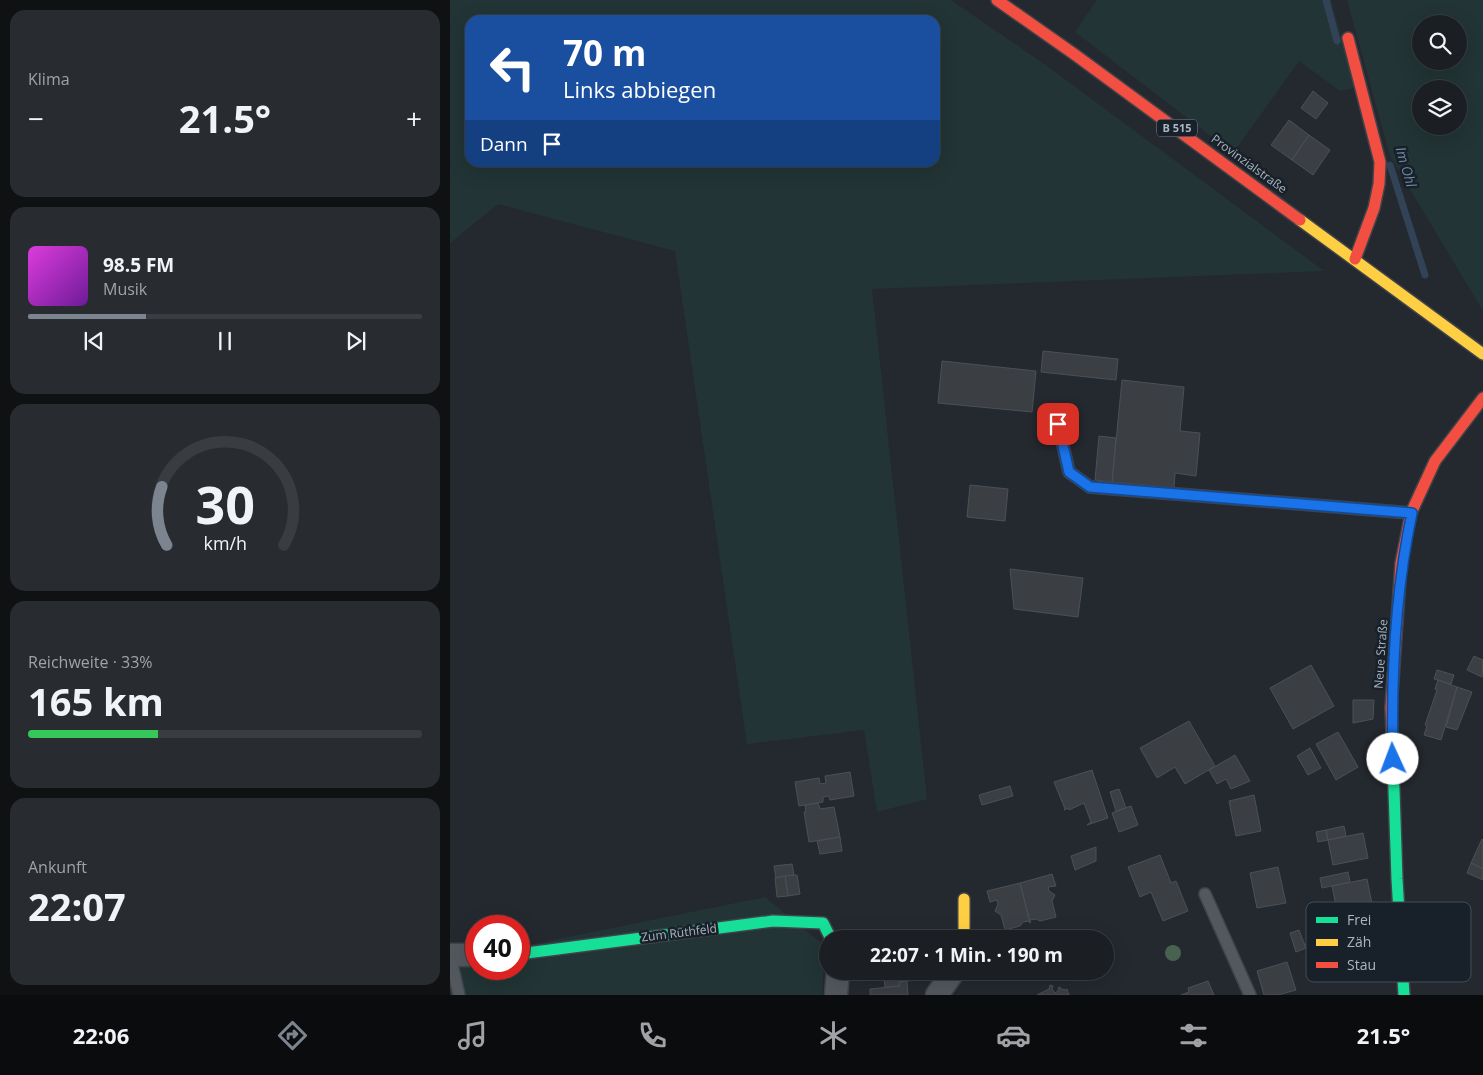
<!DOCTYPE html>
<html lang="de">
<meta charset="utf-8">
<style>
body{margin:0;font-family:"Open Sans",sans-serif;background:#282c30;color:#f1f3f6;height:100vh;display:flex;flex-direction:column;font-size:19px;white-space:nowrap}
*{box-sizing:border-box;margin:0}
p{font-size:16px;color:#a0a2a6}
.icon{flex:none;width:28px;height:28px;fill:none;stroke:currentColor;stroke-width:2;stroke-linecap:round;stroke-linejoin:round}
.map{position:relative;flex:1;overflow:hidden}
.details{display:flex;flex-direction:column;gap:10px;padding:10px;background:#0f1113;width:450px}
.details>*{flex:none}
.guide{position:absolute;left:15px;top:15px;width:475px;height:152px;border-radius:15px;box-shadow:0 5px 20px #0002,0 0 0 1px #393d41;background:#1a4fa0;color:#fff;overflow:hidden}
.buttons{position:absolute;left:962px;top:15px;display:grid;gap:10px}
.buttons a{display:grid;place-items:center;width:55px;height:55px;border-radius:50%;background:#1b1f23;box-shadow:0 5px 20px #0002,0 0 0 1px #393d41;font-size:25px}
.speed{position:absolute;left:15px;top:915px;display:flex;gap:10px;font-size:25px;font-weight:700;text-align:center}
.speed>*{display:grid;place-content:center;width:65px;height:65px;border-radius:50%;background:#1b1f23;box-shadow:0 5px 20px #0002,0 0 0 1px #393d41;line-height:1}
.speed .limit{border:8px solid #d22;background:#fff;color:#111}
.pin{position:absolute;display:grid;place-items:center;width:42px;height:42px;color:#fff;margin:-21px;border-radius:10px;box-shadow:0 2px 8px #0006}
.me{position:absolute;width:55px;margin:-28px;rotate:358deg;stroke-linejoin:round;filter:drop-shadow(0 0 4px #0008)}
.turn{display:flex;align-items:center;gap:18px;height:105px;padding:0 15px;font-size:22px}
.turn .icon{width:65px;height:65px;stroke-width:2.5}
.turn b{display:block;font-size:35px;line-height:42px}
.then{display:flex;align-items:center;height:48px;padding:0 15px;background:#0003;gap:10px;font-size:19px}
.big{font-size:38px;font-weight:700;line-height:1.1}
.details .widget{flex:1;display:flex;flex-direction:column;justify-content:center;gap:8px;min-width:0;padding:0 18px;border-radius:15px;background:#282c30}
.details .dial{align-items:center;gap:0}
.dial svg{height:130px;overflow:visible;fill:none;stroke:#393d41;stroke-width:7;stroke-linecap:round;text-anchor:middle}
.dial text{fill:#f1f3f6;stroke:none}
.song{display:flex;align-items:center;gap:15px}
.cover{width:60px;height:60px;border-radius:8px;background:linear-gradient(135deg,hsl(300 70% 55%),hsl(280 70% 35%))}
.played{height:5px;border-radius:2px;background:linear-gradient(90deg,#7c858f 30%,#393d41 30%)}
.keys{display:flex;justify-content:space-around;direction:ltr}
.heat{display:flex;justify-content:space-between;align-items:center;font-size:28px;direction:ltr}
.charge{height:8px;border-radius:4px;background:linear-gradient(90deg,#34c759 33%,#393d41 0)}
.trip{position:absolute;left:369px;top:930px;width:295px;height:50px;border-radius:25px;background:#1b1f23;box-shadow:0 5px 20px #0002,0 0 0 1px #393d41;font-weight:700;line-height:50px;text-align:center}
.menu{display:flex;height:80px;justify-content:space-around;align-items:center;background:#0b0c0e;color:#a0a2a6}
.menu .icon{width:35px;height:35px}
.menu .active{color:#7c858f}
.menu b{font-size:22px;color:#f1f3f6}
main{display:flex;flex:1;min-height:0}
.map>svg:first-child{display:block}
</style>
<main>
<section class="details">
<div class="widget"><p>Klima</p>
<div class="heat"><a>−</a><b class="big">21.5°</b><a>+</a></div>
</div>
<div class="widget">
<div class="song"><i class="cover"></i><div><b>98.5 FM</b><p>Musik</p></div></div>
<div class="played"></div>
<div class="keys"><svg class="icon" aria-label="previous" viewBox="0 0 24 24"><path d="M18 5L8 12l10 7zM5 5v14"/></svg><svg class="icon" aria-label="pause" viewBox="0 0 24 24"><path d="M8 5v14M16 5v14"/></svg><svg class="icon" aria-label="next" viewBox="0 0 24 24"><path d="M6 5l10 7-10 7zM19 5v14"/></svg></div>
</div>
<div class="widget dial"><svg viewBox="0 0 100 80">
<path d="M14 69A42 42 0 1 1 86 69"/>
<path d="M14 69A42 42 0 0 1 11 33" stroke="#7c858f"/>
<text x="50" y="56" font-size="32" font-weight="700">30</text>
<text x="50" y="72" font-size="11">km/h</text>
</svg></div>
<div class="widget"><p>Reichweite · 33%</p><b class="big">165 km</b><div class="charge"></div></div>
<div class="widget"><p>Ankunft</p><b class="big">22:07</b></div>
</section>
<div class="map">
<svg width="1033" height="995" viewBox="0 0 1033 995">
<rect width="100%" height="100%" fill="#24292f"/>
<!-- green -->
<g fill="#223435" fill-rule="evenodd">
<path d="M 0,0 L 501,0 L 593,63 L 874,271 L 422,289 L 477,799 L 427,812 L 414,730 L 297,744 L 225,251 L 48,204 L 0,243 ZM 20,20 L 485,20 L 485,162 L 20,162 Z"/>
<polygon points="647,0 881,0 905,86 901,89 890,91 849,61 783,153 625,32"/>
<path d="M 897,0 L 1033,0 L 1033,311 L 940,156 ZM 971,24 L 1009,24 L 1009,61 L 971,61 ZM 971,89 L 1009,89 L 1009,126 L 971,126 Z"/>
<polygon points="315,897 375,946 372,995 0,995 0,961 26,956 26,969 69,969 69,947"/>
</g>
<g fill="none" stroke-linecap="round" stroke-linejoin="round">
<!-- stream -->
<g stroke="#324357" stroke-width="7">
<polyline points="876,0 887,41"/>
<polyline points="940,165 975,275"/>
</g>
</g>
<!-- building -->
<g fill="#3b3f44" stroke="#4b5058">
<polygon points="863,91 878,103 866,119 851,108"/>
<polygon points="839,120 859,135 842,160 821,145"/>
<polygon points="859,135 880,150 863,175 842,160"/>
<polygon points="593,351 668,359 666,380 591,372"/>
<polygon points="492,361 586,371 582,412 488,403"/>
<polygon points="672,380 734,387 730,431 750,433 746,476 725,473 724,488 662,482"/>
<polygon points="649,436 666,438 662,482 645,480"/>
<polygon points="520,485 558,489 555,521 517,517"/>
<polygon points="560,569 633,578 628,617 564,609"/>
<polygon points="1024,656 1033,660 1032,677 1017,670"/>
<polygon points="861,665 884,706 843,729 820,688"/>
<polygon points="987,670 1004,675 1001,684 984,679"/>
<polygon points="988,680 1007,687 991,740 974,735 977,726 975,725 987,690 985,689"/>
<polygon points="1007,687 1022,692 1007,730 996,727"/>
<polygon points="903,700 924,700 923,719 903,723"/>
<polygon points="739,721 765,766 735,784 725,767 707,778 690,748"/>
<polygon points="888,732 908,767 886,780 866,744"/>
<polygon points="860,748 871,768 858,775 847,756"/>
<polygon points="785,755 800,781 781,789 776,779 767,784 759,770"/>
<polygon points="642,770 658,818 637,825 641,822 634,803 619,810 619,808 614,810 615,809 604,782"/>
<polygon points="400,772 404,796 380,800 379,796 373,797 373,802 349,806 345,782 369,778 370,784 376,783 375,776"/>
<polygon points="560,786 563,796 532,805 529,795"/>
<polygon points="669,789 676,808 666,811 660,792"/>
<polygon points="804,795 811,831 786,836 779,801"/>
<polygon points="368,803 370,809 384,807 390,837 359,842 354,812 356,812 355,805"/>
<polygon points="681,806 688,825 669,832 662,813"/>
<polygon points="894,826 896,836 878,840 876,830"/>
<polygon points="876,830 878,840 868,842 866,832"/>
<polygon points="913,833 918,858 883,865 878,840"/>
<polygon points="390,837 392,851 370,854 367,841"/>
<polygon points="1032,839 1033,840 1033,869 1021,863"/>
<polygon points="646,847 646,861 625,870 621,856"/>
<polygon points="710,855 721,883 726,881 738,911 713,921 701,892 690,897 678,867"/>
<polygon points="1021,863 1033,869 1033,880 1017,873"/>
<polygon points="342,864 344,875 326,878 324,866"/>
<polygon points="828,867 836,903 807,908 800,873"/>
<polygon points="898,872 900,882 872,888 870,878"/>
<polygon points="602,874 606,886 598,887 599,891 605,895 602,901 606,917 590,921 586,919 580,920 580,923 570,883"/>
<polygon points="347,875 350,894 338,896 335,876"/>
<polygon points="335,876 338,896 327,897 325,878"/>
<polygon points="917,879 922,904 887,911 882,886"/>
<polygon points="570,883 580,923 579,921 573,922 570,926 555,930 551,915 545,911 548,904 547,900 540,902 537,891"/>
<polygon points="849,930 856,948 846,952 840,933"/>
<polygon points="877,937 889,970 867,978 855,945"/>
<polygon points="837,962 846,990 828,995 814,995 807,971"/>
<polygon points="433,971 482,971 483,978 449,982 450,986 435,987"/>
<polygon points="457,981 458,995 420,995 420,989 450,986 449,982"/>
<polygon points="758,981 764,995 731,995 739,992 738,988"/>
<polygon points="600,985 603,986 602,989 605,993 609,990 608,988 610,987 611,989 616,990 617,989 619,995 587,995 599,989"/>
</g>
<g fill="none" stroke-linecap="round" stroke-linejoin="round">
<defs>
<g id="lane">
<polyline points="608,424 619,472 640,487 961,513"/>
<polyline points="755,894 800,995"/>
<polyline points="0,955 9,995"/>
</g>
<g id="street">
<polyline points="0,955 26,955"/>
<polyline points="386,995 388,971"/>
<polyline points="487,995 504,971"/>
</g>
<g id="fast">
<polyline points="942,731 947,879 954,995"/>
<polyline points="69,954 323,921 373,923 381,939"/>
</g>
<g id="slow">
<polyline points="850,220 1033,354"/>
<polyline points="514,899 514,939"/>
</g>
<g id="jam">
<polyline points="547,0 624,54 850,220"/>
<polyline points="898,38 930,162 929,184 924,208 905,259"/>
<polyline points="942,731 941,708 951,563 961,513 985,461 1033,398"/>
</g>
</defs>
<!-- lane casing -->
<use href="#lane" stroke="#404348" stroke-width="14"/>
<!-- street casing -->
<use href="#street" stroke="#404348" stroke-width="25"/>
<!-- fast casing -->
<use href="#fast" stroke="#404348" stroke-width="14"/>
<!-- slow casing -->
<use href="#slow" stroke="#404348" stroke-width="14"/>
<!-- jam casing -->
<use href="#jam" stroke="#404348" stroke-width="14"/>
<!-- lane -->
<use href="#lane" stroke="#53585e" stroke-width="11"/>
<!-- street -->
<use href="#street" stroke="#53585e" stroke-width="22"/>
<!-- fast -->
<use href="#fast" stroke="#16e098" stroke-width="11"/>
<!-- slow -->
<use href="#slow" stroke="#ffcf43" stroke-width="11"/>
<!-- jam -->
<use href="#jam" stroke="#f24e42" stroke-width="11"/>
</g>
<!-- trees -->
<circle fill="#486251" cx="723" cy="953" r="8"/>
<g fill="none" stroke-linecap="round" stroke-linejoin="round">
<defs>
<path id="route" d="M 608,424 L 619,472 L 640,487 L 962,513 C 945,593 941,677 943,759"/>
</defs>
<!-- route casing -->
<use href="#route" stroke="#114b97" stroke-width="12"/>
<!-- route -->
<use href="#route" stroke="#1a73e8" stroke-width="9"/>
</g>
<g text-anchor="middle" stroke-width="5" stroke-linejoin="round" paint-order="stroke">
<!-- shield labels -->
<rect fill="#182029" stroke="#808994" stroke-width="1" x="707" y="119.5" width="40" height="17" rx="4"/>
<g font-size="11" font-weight="bold" fill="#acb6c2">
<text x="727" y="132">B 515</text>
</g>
<!-- street labels -->
<g font-size="12" fill="#acb6c2" stroke="#182029">
<text transform="translate(799 164) rotate(36)" y="4">Provinzialstraße</text>
<text transform="translate(931 654) rotate(-86)" y="4">Neue Straße</text>
<text transform="translate(229 933) rotate(-7)" y="4">Zum Rüthfeld</text>
</g>
<!-- water labels -->
<g font-size="14" font-style="italic" fill="#6e89a5" stroke="#182029">
<text transform="translate(956 167) rotate(74)" y="5">Im Ohl</text>
</g>
</g>
<!-- legend -->
<rect x="856" y="902" width="165" height="80" rx="8" fill="#182029" stroke="#444d57" stroke-width="1"/>
<rect x="866" y="917" width="22" height="6" fill="#16e098"/>
<rect x="866" y="939" width="22" height="7" fill="#ffcf43"/>
<rect x="866" y="962" width="22" height="6" fill="#f24e42"/>
<g font-size="14" fill="#acb6c2">
<text x="897" y="925">Frei</text>
<text x="897" y="947">Zäh</text>
<text x="897" y="970">Stau</text>
</g>
</svg>
<div class="buttons">
<a><svg class="icon" aria-label="search" viewBox="0 0 24 24"><circle cx="10" cy="10" r="6"/><path d="M15 15l6 6"/></svg></a>
<a><svg class="icon" aria-label="layers" viewBox="0 0 24 24"><path d="M12 4l9 5-9 5-9-5zM3 14l9 5 9-5"/></svg></a>
</div>
<div class="speed"><div class="limit">40</div></div>
<div class="pin" style="left:608px;top:424px;background:#d93025"><svg class="icon" aria-label="arrive" viewBox="0 0 24 24"><path d="M6 21V4h12l-3 4 3 4H6"/></svg></div>
<svg class="me" style="left:943px;top:759px" viewBox="-20 -20 40 40"><circle r="19" fill="#fff"/><path d="M0-13L10 11 0 6-10 11z" fill="#1a73e8"/></svg>
<div class="trip">22:07 · 1 Min. · 190 m</div>
<div class="guide">
<div class="turn"><svg class="icon" aria-label="left" viewBox="0 0 24 24"><path d="M17 20v-9H6M10 6l-5 5 5 5"/></svg><div><b>70 m</b>Links abbiegen</div></div>
<div class="then">Dann<svg class="icon" aria-label="arrive" viewBox="0 0 24 24"><path d="M6 21V4h12l-3 4 3 4H6"/></svg></div>
</div>
</div>
</main>
<nav class="menu">
<b>22:06</b>
<svg class="icon active" aria-label="directions" viewBox="0 0 24 24"><path d="M12 3l9 9-9 9-9-9zM9 14v-3h6M13 9l2 2-2 2"/></svg>
<svg class="icon" aria-label="music" viewBox="0 0 24 24"><path d="M9 18V5l10-2v13"/><circle cx="6" cy="18" r="3"/><circle cx="16" cy="16" r="3"/></svg>
<svg class="icon" aria-label="phone" viewBox="0 0 24 24"><path d="M5 4h4l2 5-3 2q2 4 5 5l2-3 5 2v4C11 20 4 13 5 4z"/></svg>
<svg class="icon" aria-label="climate" viewBox="0 0 24 24"><path d="M12 3v18M4 7l16 10M4 17L20 7"/></svg>
<svg class="icon" aria-label="car" viewBox="0 0 24 24"><path d="M5 17H2v-5l4-1 3-4h7l3 4 3 1v5h-3M9 17h6M6 11h13"/><circle cx="7" cy="17" r="2"/><circle cx="17" cy="17" r="2"/></svg>
<svg class="icon" aria-label="filters" viewBox="0 0 24 24"><path d="M4 7h16M4 17h16"/><circle cx="9" cy="7" r="2"/><circle cx="15" cy="17" r="2"/></svg>
<b>21.5°</b>
</nav>
